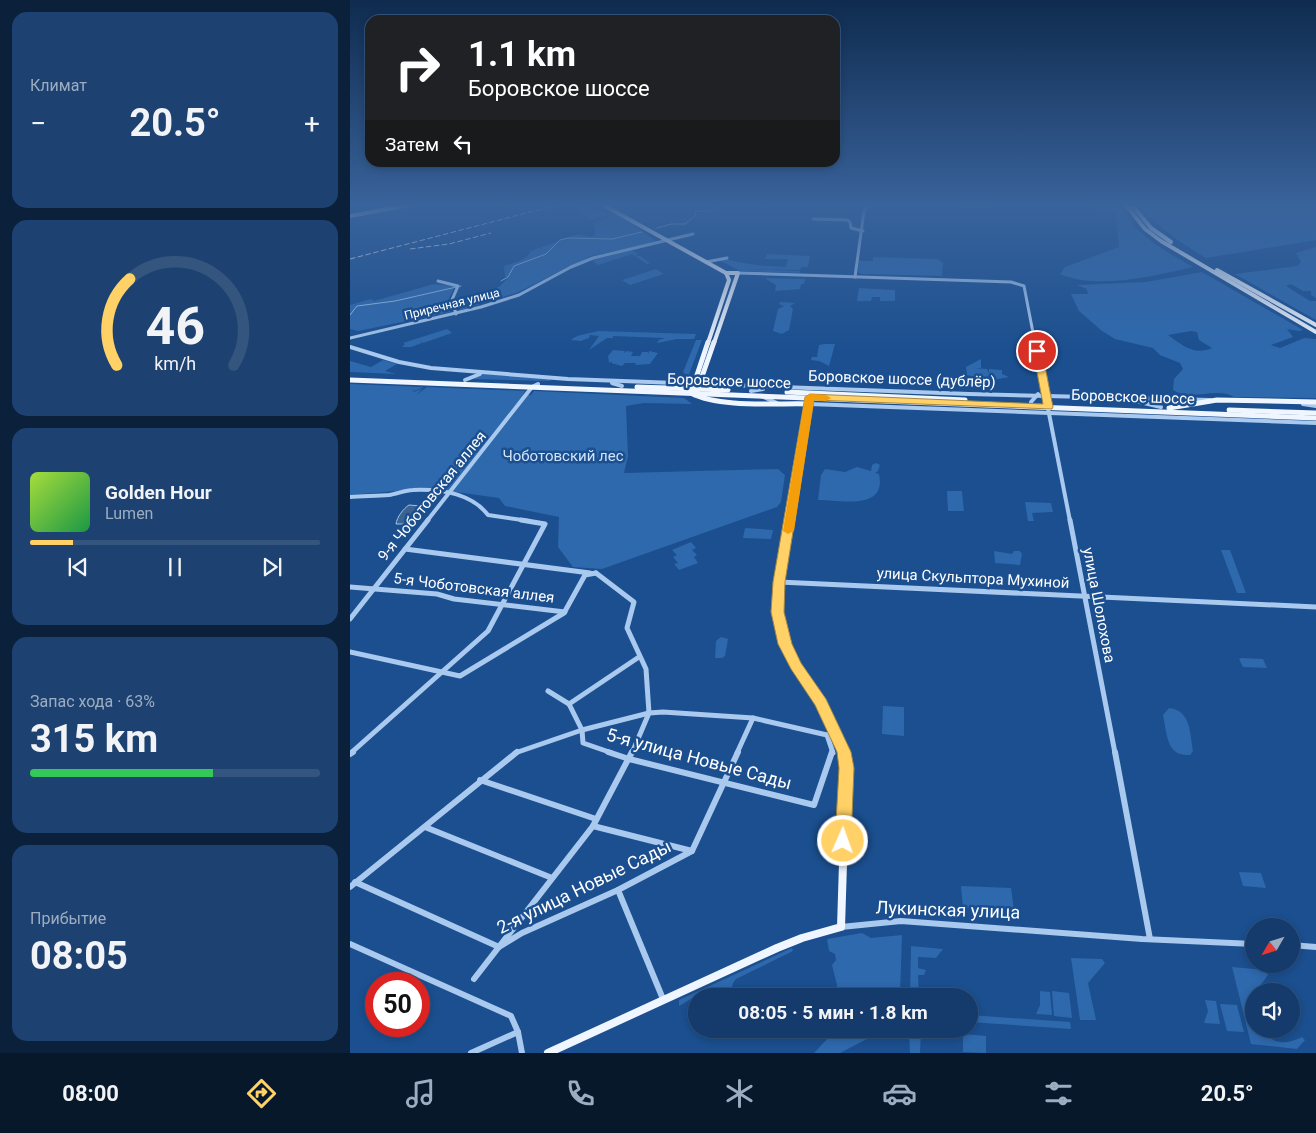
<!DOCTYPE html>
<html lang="ru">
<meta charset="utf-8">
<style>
body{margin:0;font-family:Roboto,sans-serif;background:#1d4271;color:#f1f3f6;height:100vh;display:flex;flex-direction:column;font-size:19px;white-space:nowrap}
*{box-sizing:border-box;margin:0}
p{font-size:16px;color:#9dadc1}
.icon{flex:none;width:28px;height:28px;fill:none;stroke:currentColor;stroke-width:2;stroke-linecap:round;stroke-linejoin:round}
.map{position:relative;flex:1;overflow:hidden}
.drawer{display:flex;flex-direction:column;gap:12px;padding:12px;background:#0b203b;width:350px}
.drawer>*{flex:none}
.guide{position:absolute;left:15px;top:15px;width:475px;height:152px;border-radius:15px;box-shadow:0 2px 8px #0003,0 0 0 1px #33557e;background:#202124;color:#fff;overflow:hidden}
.needle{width:32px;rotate:231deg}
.buttons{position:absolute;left:895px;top:918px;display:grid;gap:10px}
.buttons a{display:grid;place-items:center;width:55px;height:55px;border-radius:50%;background:#143b6b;box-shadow:0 2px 8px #0003,0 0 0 1px #33557e;font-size:25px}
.speed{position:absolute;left:15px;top:972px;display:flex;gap:10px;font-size:25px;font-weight:700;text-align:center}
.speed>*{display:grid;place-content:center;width:65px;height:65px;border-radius:50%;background:#143b6b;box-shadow:0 2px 8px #0003,0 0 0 1px #33557e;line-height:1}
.speed .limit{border:8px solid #d22;background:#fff;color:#111}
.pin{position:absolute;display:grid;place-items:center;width:42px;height:42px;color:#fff;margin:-21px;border:2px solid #fff;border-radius:50%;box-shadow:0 1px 5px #0007}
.me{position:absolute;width:55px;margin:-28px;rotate:2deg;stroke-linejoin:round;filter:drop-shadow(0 0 4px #0008)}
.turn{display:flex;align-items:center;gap:18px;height:105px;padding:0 20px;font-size:22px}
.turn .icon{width:65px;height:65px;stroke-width:2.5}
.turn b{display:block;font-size:35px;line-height:42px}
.then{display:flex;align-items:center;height:48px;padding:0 20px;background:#0003;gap:10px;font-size:19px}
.big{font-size:38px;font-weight:700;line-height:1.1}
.drawer .card{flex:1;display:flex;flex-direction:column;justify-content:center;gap:8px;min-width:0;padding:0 18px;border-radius:15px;background:#1d4271}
.drawer .dial{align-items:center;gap:0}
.dial svg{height:130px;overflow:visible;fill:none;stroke:#33557e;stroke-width:7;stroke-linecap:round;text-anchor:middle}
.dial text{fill:#f1f3f6;stroke:none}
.song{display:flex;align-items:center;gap:15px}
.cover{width:60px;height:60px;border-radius:8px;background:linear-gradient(135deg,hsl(80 70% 55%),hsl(140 70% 35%))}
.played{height:5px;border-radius:2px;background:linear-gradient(90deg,#ffd166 15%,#33557e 15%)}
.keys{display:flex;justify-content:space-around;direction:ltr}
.heat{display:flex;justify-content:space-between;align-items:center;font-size:28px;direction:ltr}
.charge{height:8px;border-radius:4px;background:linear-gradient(90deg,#34c759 63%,#33557e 0)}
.trip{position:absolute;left:338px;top:988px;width:290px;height:50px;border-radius:25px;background:#143b6b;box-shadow:0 2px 8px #0003,0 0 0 1px #33557e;font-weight:700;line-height:50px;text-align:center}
.dock{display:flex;height:80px;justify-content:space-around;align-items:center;background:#08182b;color:#9dadc1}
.dock .icon{width:35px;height:35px}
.dock .active{color:#ffd166}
.dock b{font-size:22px;color:#f1f3f6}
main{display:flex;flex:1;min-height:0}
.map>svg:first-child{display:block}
</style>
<main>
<section class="drawer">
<div class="card"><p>Климат</p>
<div class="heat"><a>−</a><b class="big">20.5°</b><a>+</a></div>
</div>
<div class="card dial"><svg viewBox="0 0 100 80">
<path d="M14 69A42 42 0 1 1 86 69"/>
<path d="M14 69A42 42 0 0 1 22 16" stroke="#ffd166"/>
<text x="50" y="56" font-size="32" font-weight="700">46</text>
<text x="50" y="72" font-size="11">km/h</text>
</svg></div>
<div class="card">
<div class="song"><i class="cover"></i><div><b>Golden Hour</b><p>Lumen</p></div></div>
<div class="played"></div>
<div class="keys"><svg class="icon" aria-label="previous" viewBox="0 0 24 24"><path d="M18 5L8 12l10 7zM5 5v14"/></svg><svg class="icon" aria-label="pause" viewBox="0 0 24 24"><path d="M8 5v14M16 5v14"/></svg><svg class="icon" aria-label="next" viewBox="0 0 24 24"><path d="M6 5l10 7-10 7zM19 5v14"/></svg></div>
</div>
<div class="card"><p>Запас хода · 63%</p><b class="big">315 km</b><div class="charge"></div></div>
<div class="card"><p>Прибытие</p><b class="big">08:05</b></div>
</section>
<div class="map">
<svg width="966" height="1053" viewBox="0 0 966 1053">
<rect width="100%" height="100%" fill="#1b4f8f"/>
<!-- green -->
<g fill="#2e69ad" fill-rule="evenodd">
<polygon points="228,205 236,205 238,208 261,214 238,221 238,216 228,209"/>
<path d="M 730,205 L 769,205 C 783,234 817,252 843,267 C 804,276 747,290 710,274 L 715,267 L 769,247 L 765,212 Z"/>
<path d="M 789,205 L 966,205 L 966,240 L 856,258 C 831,243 808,228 789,205 Z"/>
<path d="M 264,215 L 283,224 L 307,242 L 241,256 L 166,293 L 110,310 L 106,299 L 138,293 L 150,286 L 159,277 L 155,277 L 154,266 C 163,263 176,261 181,251 L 228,234 L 241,237 L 245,235 L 245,227 L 241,224 Z"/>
<polygon points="966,247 966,298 961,295 961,291 953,291 941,284 936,286 960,301 966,301 966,320 885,274 947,266 951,262 946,253"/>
<polygon points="282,250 288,254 285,256 290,256 300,263 297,264 282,254 248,265 242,260"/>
<path d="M 417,254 L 460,256 L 458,267 L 452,267 L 450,270 L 396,269 L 450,271 L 449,273 L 390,271 L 367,259 C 372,261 375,258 379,260 C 398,265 416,266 436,267 L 438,259 L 415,259 Z"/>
<polygon points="523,257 587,259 593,263 592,276 511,274 508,272 509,261 523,261"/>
<polygon points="306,269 314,274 280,285 272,280"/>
<path d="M 852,272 L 953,330 L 949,331 L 937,329 L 943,337 L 921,345 L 930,348 L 954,338 L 966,339 L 966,398 L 884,397 C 866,386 841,402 823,390 L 824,379 L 833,369 L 830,363 L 810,355 L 803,348 L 765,339 L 752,331 L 729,311 L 721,294 L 738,294 L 737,289 L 727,285 L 796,282 ZM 841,331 L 847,332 L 849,340 L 862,348 C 844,356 832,345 818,335 Z"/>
<polygon points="416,279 416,278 455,279 454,284 451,284 450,289 425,291 426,285"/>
<polygon points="84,284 105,286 98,300 100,312 8,331 0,329 0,305 21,299 24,301"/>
<polygon points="509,288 545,290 545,301 530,301 530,297 522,297 521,301 507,301"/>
<polygon points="430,302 445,303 440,306 443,309 439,330 432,334 423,331 428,309 434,306 429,304"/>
<polygon points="97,329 102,333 73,343 70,340 72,343 61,347 52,347 55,344 53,343"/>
<path d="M 248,331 L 346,334 L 344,339 L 327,339 L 307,343 L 309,340 L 315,338 L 263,336 L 263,338 L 257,338 L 239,350 L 249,336 L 240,335 L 239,338 L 231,341 L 221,340 C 227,334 239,334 248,331 Z"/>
<polygon points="346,340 352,340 338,377 333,372"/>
<polygon points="474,344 485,344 479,366 469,361 461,360 462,357 467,357 469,345"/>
<polygon points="263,350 275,351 274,353 277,351 283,352 281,356 290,356 292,352 298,352 298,354 299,351 308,353 300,364 285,365 286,363 275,363 272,366 261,363 262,361 259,363 258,356"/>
<polygon points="631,359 631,368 624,368 637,369 639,373 639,369 652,370 652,374 659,377 638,381 617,375 616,367"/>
<polygon points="33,360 47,364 35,371 46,374 0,372 0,361 21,367"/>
<polygon points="133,374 201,379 200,381 123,379"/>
<polygon points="0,384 74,387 64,391 61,388 64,392 73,388 66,395 77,387 175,391 173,395 181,395 184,391 334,398 342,404 294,403 276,406 278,456 274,473 428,469 435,475 431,502 427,507 252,569 223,567 208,547 209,517 155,506 149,498 106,492 58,490 0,495"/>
<path d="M 526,463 L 530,465 L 528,471 L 525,473 L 529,474 C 537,511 490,500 468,500 L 471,475 L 475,469 L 495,472 L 507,467 L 521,471 L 522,465 Z"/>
<polygon points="597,491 612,491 614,511 598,511"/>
<polygon points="675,502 701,503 703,512 682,513 684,521 678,521"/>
<polygon points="395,528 423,530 421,539 393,538"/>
<polygon points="341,542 346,548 342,550 347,555 344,557 348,563 329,570 324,564 328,563 323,557 327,555 322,550"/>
<polygon points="871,550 880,550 896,593 887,593"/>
<polygon points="644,551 662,554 664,551 670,551 672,554 670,565 645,563"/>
<polygon points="371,637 378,639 375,656 372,658 365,658 366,641"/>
<polygon points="891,658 913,659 917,668 893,667 889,659"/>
<polygon points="533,706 554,707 554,736 532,734"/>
<path d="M 819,708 C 841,710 840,734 843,751 L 840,755 C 816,757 817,733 813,715 Z"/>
<polygon points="889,872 911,873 916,888 893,886"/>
<polygon points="611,886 661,888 664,910 613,908"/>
<polygon points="512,933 521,938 552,935 550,996 486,996 487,985 482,965 486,960 485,954 479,951 477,939"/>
<polygon points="561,946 593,949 586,958 568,957 568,968 576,970 574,975 568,975 569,996 560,996"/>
<polygon points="442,948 443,951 386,979 383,983 380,996 346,996 329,1006 329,1000"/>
<polygon points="721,958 752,959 755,963 738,983 746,1020 730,1020"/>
<path d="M 882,967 L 915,970 L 918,975 L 900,999 L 904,1011 L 904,1029 L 911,1029 C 923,1045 936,1045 952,1037 L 955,1040 L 947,1049 L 901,1044 Z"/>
<polygon points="690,991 700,992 702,1015 686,1014 690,1005"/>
<polygon points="702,991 719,993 722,1018 704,1016"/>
<polygon points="855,1000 866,1001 870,1024 854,1023 858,1011"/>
<polygon points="870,1004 887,1005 894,1032 877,1031"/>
<polygon points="619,1015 720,1022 721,1029 619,1022"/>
<polygon points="480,1029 536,1029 490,1053 464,1053 480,1036"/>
<polygon points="559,1029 571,1029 570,1053 560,1053"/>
<polygon points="613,1034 636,1036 636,1053 613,1052"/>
</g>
<!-- water -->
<path fill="#3c6290" stroke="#9cc4f0" d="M 59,505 L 71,506 L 59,524 L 46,524 C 47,517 53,509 59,505 Z"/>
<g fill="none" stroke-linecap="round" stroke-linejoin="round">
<!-- stream -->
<g stroke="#9cc4f0" stroke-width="1">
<polyline points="307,228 321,224 335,224 345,216 346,211 360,211 368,205"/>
<polyline points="151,281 158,277 164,266 196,254 210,240 218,238 262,239 292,232"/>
<polyline points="0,315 7,306 45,301 111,286"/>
</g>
<!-- minor-far3 -->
<g stroke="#a9c9ee" stroke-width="3">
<polyline points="609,205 638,206"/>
<polyline points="463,219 497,220 500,222 501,228 513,231"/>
<polyline points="356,262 377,258"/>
<polyline points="388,273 661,282 674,286 685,343"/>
<polyline points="505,277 514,211 518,205"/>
<polyline points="88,281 108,286 102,300 106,314"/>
<polyline points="0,338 131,307 169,295 221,267 243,258 343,234"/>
</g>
<!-- minor-far2 -->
<g stroke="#a9c9ee" stroke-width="4">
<polyline points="685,342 720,521"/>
<polyline points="0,347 49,362 81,368 218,379 619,394 860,400"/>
<polyline points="115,380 130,374"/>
<polyline points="262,383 272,386"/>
<polyline points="401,391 413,389"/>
<polyline points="411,396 427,403"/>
<polyline points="781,400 811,407"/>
<polyline points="681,402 688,394"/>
<polyline points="459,404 966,423"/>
<polyline points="953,404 966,406"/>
<path d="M 0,497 C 13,496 26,496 39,495 C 47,494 55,490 63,490 C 90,489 121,493 138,515 L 179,521"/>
<polyline points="77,521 182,387 188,384"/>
</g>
<!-- minor-far1 -->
<g stroke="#a9c9ee" stroke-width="5">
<polyline points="720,520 765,753"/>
<polyline points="55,549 240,573"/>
<polyline points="246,573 284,602 277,628 296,669 299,713 282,753"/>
<polyline points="429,582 966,607"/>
<polyline points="0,587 87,594 104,599 215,612"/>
<polyline points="0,619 78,520"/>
<polyline points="0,652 110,676 214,613 235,575 246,573"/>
<polyline points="198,691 219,704 232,730 233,743 262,753"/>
<polyline points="219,704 289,657"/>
<polyline points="477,735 483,753"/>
<polyline points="1,753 138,631 195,524 171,520"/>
<polyline points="165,753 232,730 299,713 313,712 403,718 477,735 485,732"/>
<polyline points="387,753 403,718"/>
</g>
<!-- minor -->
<g stroke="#a9c9ee" stroke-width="6">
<polyline points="258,752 279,759 464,805 482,752"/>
<polyline points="765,752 800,939"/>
<polyline points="0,754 3,752"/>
<polyline points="130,780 246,819"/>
<polyline points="243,826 342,851"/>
<polyline points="75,827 202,878"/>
<polyline points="5,882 149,947 172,933 268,890 342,851 388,752"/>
<polyline points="0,887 167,752"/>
<polyline points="268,890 313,999"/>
<polyline points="491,927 551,921 792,939 904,944"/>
<polyline points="0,944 161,1016 168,1032 172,1053"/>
<polyline points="941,945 966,947"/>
<polyline points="124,979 243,826 282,752"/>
<polyline points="121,1053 168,1032"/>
</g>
<!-- major-far3 -->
<g stroke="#f0f6ff" stroke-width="4">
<polyline points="253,205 376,273 388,273 364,343"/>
<polyline points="776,205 795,229 811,241 966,332"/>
<polyline points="782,205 801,228 821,242"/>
<polyline points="0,216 59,205"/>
<polyline points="867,270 966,325"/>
<polyline points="358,343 379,280 376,273"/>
</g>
<!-- major-far2 -->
<g stroke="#f0f6ff" stroke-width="5">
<polyline points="0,380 966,418"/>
<polyline points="287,387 378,390"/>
<polyline points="342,390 358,342"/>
<polyline points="347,391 364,342"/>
<polyline points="437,392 615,400"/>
<path d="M 341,393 C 369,408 427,403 459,404"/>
<polyline points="819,408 867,400 966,402"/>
<polyline points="879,410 966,413"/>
<polyline points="439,521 460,395"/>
</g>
<!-- major-far1 -->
<polyline stroke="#f0f6ff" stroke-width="6" points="440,520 428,591 431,631 440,656 478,716 493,753"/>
<!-- major -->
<polyline stroke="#f0f6ff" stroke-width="8" points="198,1053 427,948 452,938 491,927 496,768 492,752"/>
<!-- rail -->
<g stroke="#fff" stroke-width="1" stroke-dasharray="5.5 2.5" stroke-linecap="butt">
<polyline points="60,249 99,244 141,233"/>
<polyline points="0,259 207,205"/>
</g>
</g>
<!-- sky -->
<linearGradient id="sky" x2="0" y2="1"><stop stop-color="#0f2b4f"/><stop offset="0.58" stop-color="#39639b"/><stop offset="1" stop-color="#39639b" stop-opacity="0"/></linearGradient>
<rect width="966" height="353" fill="url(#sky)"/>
<!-- route -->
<polygon fill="#ffd166" stroke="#a68842" points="684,349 690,349 692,351 703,407 702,409 464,400 435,582 434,612 442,644 451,663 476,699 501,752 504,768 501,841 499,846 493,848 487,846 485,841 489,768 487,752 465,705 441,669 428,644 421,612 423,582 455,397 460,394 693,404 683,351"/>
<!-- slow -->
<polygon fill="#f59e0b" points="460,394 476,395 481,398 476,401 464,400 444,531 438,534 433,531 455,397"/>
<g text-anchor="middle" stroke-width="5" stroke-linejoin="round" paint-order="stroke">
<!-- far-street labels -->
<g font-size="12" fill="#fff" stroke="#1b4f8f">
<text transform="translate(102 304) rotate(-14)" y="4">Приречная улица</text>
</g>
<!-- street labels -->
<g font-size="15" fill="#fff" stroke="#1b4f8f">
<text transform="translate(552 379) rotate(2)" y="5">Боровское шоссе (дублёр)</text>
<text transform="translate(379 381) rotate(2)" y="5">Боровское шоссе</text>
<text transform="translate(783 397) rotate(2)" y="5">Боровское шоссе</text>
<text transform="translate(82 496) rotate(-51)" y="5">9-я Чоботовская аллея</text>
<text transform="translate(623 578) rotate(3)" y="5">улица Скульптора Мухиной</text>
<text transform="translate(124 588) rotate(7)" y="5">5-я Чоботовская аллея</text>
<text transform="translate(749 605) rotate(79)" y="5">улица Шолохова</text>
</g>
<!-- park labels -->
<g font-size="15" fill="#cfe3fa" stroke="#1b4f8f">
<text x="213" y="461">Чоботовский лес</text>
</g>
<!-- near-street labels -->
<g font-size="18" fill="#fff" stroke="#1b4f8f">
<text transform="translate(349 759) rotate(15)" y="6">5-я улица Новые Сады</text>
<text transform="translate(234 887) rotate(-26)" y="6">2-я улица Новые Сады</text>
<text transform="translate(598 910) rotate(2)" y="6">Лукинская улица</text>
</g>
</g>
</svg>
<div class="buttons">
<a><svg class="needle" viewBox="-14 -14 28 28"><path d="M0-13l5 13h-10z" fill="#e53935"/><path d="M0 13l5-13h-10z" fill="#9dadc1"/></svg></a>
<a><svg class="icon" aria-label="sound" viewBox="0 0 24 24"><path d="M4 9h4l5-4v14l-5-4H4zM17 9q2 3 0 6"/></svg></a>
</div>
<div class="speed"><div class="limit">50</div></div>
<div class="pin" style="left:687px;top:351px;background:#d93025"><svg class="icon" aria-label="arrive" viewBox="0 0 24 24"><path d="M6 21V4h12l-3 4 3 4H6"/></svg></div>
<svg class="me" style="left:493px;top:841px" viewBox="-20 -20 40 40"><circle r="17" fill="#ffd166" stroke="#fff" stroke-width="3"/><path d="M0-11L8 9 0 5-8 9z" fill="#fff"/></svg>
<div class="trip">08:05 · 5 мин · 1.8 km</div>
<div class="guide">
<div class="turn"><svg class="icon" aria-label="right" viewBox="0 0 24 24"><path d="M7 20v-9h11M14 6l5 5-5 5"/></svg><div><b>1.1 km</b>Боровское шоссе</div></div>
<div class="then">Затем<svg class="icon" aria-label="left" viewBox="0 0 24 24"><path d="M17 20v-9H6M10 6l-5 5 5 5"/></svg></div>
</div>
</div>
</main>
<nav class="dock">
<b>08:00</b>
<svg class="icon active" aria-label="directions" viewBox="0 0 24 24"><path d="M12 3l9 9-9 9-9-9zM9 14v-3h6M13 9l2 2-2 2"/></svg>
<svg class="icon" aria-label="music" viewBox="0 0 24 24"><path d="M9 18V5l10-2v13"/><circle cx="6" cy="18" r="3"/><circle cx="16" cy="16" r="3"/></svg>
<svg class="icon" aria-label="phone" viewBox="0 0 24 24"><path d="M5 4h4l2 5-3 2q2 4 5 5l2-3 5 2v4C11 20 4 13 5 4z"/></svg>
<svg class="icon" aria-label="climate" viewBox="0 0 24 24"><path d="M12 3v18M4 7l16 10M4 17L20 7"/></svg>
<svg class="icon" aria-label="car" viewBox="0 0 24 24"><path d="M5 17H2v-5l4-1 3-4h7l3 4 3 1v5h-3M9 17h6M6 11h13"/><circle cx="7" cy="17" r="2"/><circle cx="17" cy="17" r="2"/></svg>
<svg class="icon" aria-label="filters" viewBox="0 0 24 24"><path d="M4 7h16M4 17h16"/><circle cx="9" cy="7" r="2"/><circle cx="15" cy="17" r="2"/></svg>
<b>20.5°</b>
</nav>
